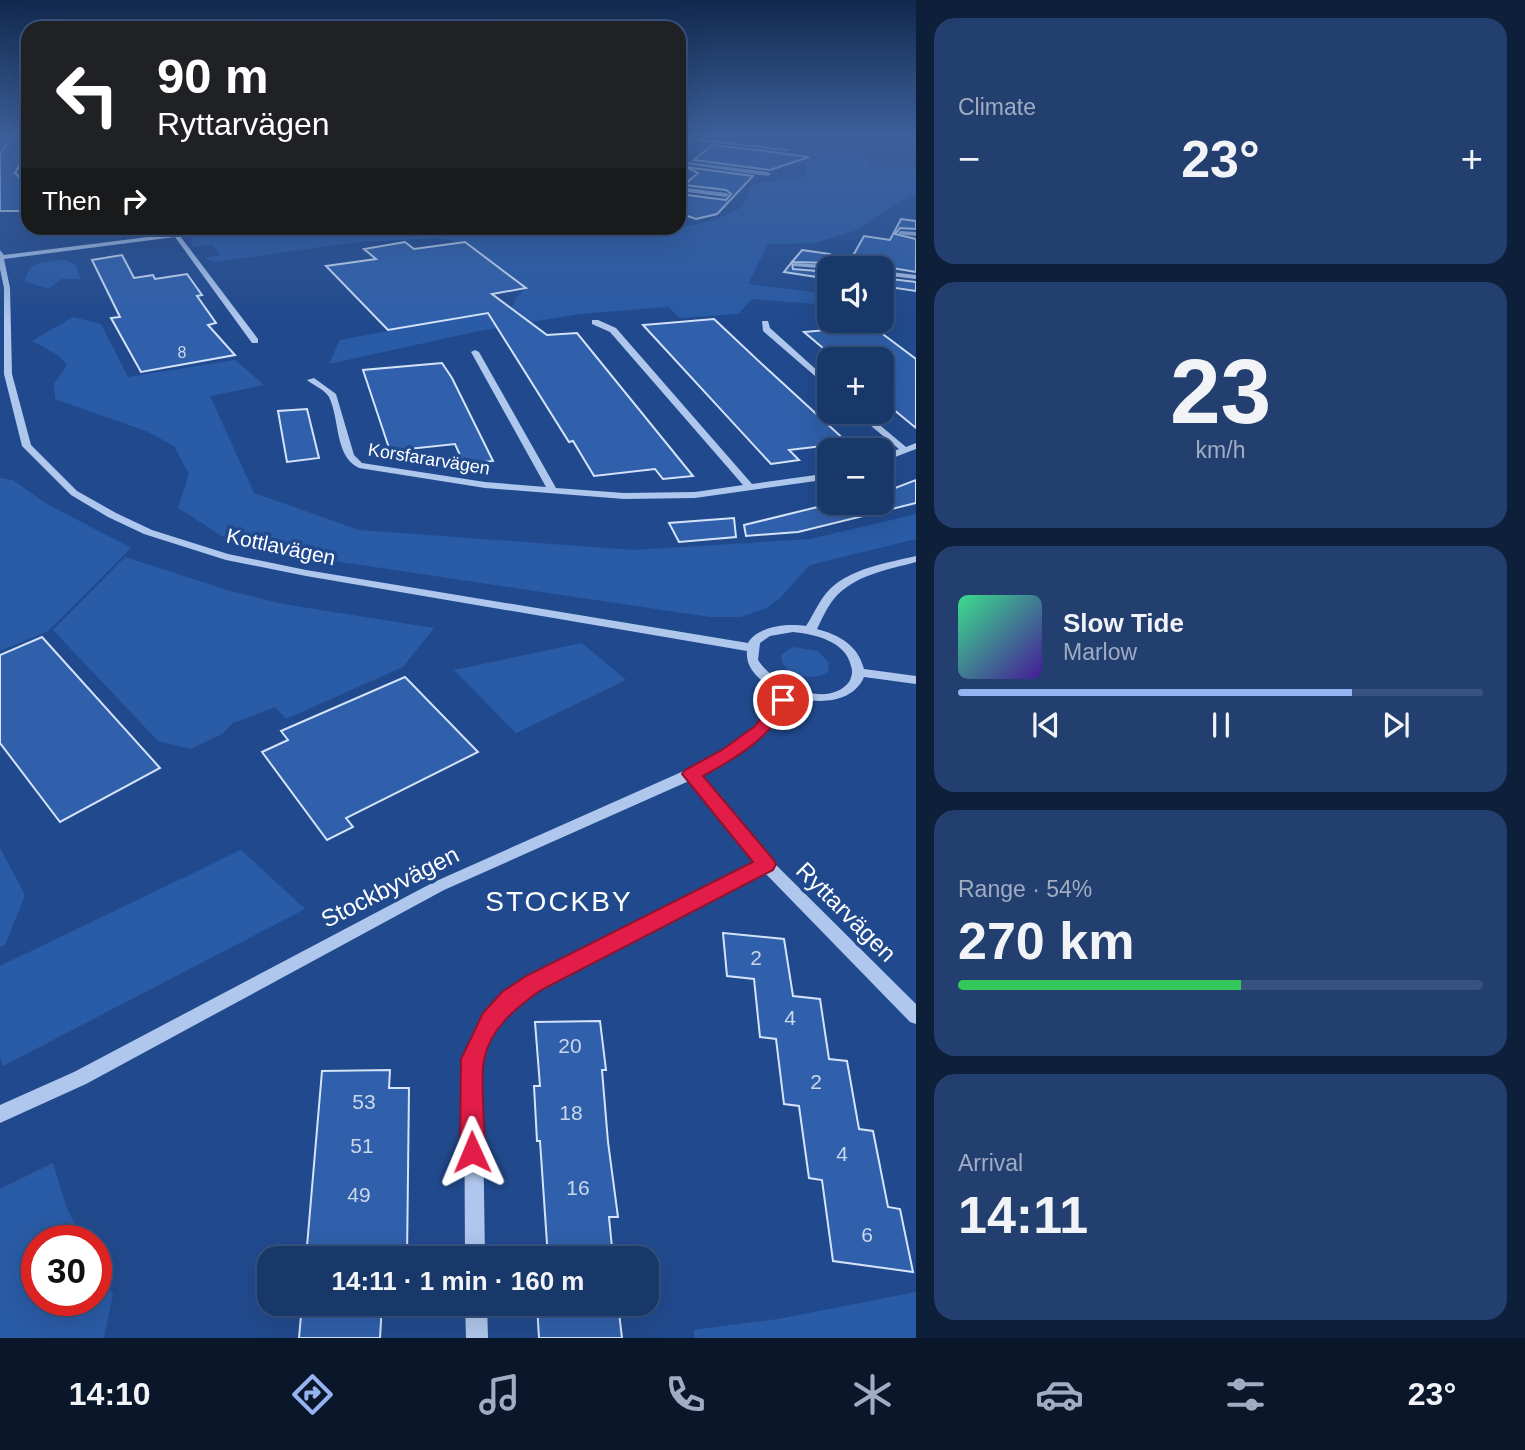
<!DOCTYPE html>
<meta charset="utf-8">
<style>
body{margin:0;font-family:Helvetica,sans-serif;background:#223f70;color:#f1f3f6;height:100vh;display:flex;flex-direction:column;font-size:26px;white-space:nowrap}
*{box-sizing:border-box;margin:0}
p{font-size:23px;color:#9facc1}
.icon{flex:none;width:38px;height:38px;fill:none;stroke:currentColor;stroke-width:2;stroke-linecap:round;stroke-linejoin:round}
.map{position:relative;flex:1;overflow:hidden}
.details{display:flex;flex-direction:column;gap:18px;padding:18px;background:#0e1f3a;width:609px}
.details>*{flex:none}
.guide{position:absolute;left:21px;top:21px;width:665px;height:214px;border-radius:21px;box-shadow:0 7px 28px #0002,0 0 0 2px #37527e;background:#202124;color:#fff;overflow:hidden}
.controls{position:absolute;left:817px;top:256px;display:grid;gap:14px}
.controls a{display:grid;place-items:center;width:77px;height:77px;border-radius:14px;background:#19386a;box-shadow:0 7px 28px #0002,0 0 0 2px #37527e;font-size:35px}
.speed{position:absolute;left:21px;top:1225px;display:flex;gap:14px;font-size:35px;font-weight:700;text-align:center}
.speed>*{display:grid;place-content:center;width:91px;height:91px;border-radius:50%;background:#19386a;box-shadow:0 7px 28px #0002,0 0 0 2px #37527e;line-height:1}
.speed .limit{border:10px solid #d22;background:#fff;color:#111}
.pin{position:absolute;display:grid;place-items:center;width:60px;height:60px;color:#fff;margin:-30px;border:4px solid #fff;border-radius:50%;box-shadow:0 2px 7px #0007}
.me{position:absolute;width:77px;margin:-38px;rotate:359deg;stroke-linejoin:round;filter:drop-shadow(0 0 5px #0008)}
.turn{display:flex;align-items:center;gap:24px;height:147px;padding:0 21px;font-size:32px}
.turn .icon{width:91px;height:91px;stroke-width:2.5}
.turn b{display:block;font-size:49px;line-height:60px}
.then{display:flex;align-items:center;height:66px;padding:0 21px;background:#0003;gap:14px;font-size:26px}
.big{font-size:52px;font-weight:700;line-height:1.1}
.details .widget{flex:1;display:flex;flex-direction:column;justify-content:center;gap:10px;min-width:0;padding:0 24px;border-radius:21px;background:#223f70}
.details .dial{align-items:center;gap:0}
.dial b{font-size:91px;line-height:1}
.song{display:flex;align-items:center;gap:21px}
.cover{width:84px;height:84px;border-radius:10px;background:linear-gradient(135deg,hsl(150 70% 55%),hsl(260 70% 35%))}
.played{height:7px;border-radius:4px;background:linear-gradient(90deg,#95b2f1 75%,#37527e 75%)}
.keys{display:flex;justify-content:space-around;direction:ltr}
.heat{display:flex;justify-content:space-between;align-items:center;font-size:38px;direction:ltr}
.charge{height:10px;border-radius:5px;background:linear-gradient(90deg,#34c759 54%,#37527e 0)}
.trip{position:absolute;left:257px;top:1246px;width:402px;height:70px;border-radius:21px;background:#19386a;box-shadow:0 7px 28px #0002,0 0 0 2px #37527e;font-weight:700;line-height:70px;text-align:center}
.dock{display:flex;height:112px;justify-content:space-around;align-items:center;background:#0a162a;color:#9facc1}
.dock .icon{width:49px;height:49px}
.dock .on{color:#95b2f1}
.dock b{font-size:32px;color:#f1f3f6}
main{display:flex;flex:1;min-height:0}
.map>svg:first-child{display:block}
</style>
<main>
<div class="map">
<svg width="916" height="1338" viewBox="0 0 916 1338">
<rect width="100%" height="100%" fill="#214a8e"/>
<!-- green -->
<g fill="#2a5ba6">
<path d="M 771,135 L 824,135 L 849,140 L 846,135 L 911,135 L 852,141 L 871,166 L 916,168 L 916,195 L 908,197 L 857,230 L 814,243 L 768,244 L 748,284 L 829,294 L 829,305 L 752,299 L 738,314 L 680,318 L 668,307 L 579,314 L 479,331 L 329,364 L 340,340 L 511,308 L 516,298 L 527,287 L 464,242 L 435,238 L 360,242 L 215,262 L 204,258 L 220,255 L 212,245 L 194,247 L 190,243 L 193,236 L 248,228 L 580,228 C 620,235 707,231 740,208 C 746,203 749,191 753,184 L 805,177 L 810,150 Z"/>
<path d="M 63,259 L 75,264 L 81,279 L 61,279 L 48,289 L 25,281 C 30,259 43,263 63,259 Z"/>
<polygon points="73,317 101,324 128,377 235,360 264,385 210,396 254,493 359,530 634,550 810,539 916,514 916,539 810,565 780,598 766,608 741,617 710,617 314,558 222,536 178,508 189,474 174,446 146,431 55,399 54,384 67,365 58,355 32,341"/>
<polygon points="0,478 13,480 47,504 131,548 48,631 0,651"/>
<polygon points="125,557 227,590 283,604 434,628 403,667 286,719 275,707 233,723 222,734 190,749 158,741 53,630"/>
<polygon points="582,643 626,680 516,733 454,670"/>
<path d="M 793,647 L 818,651 L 829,663 L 828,672 C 812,682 782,677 781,655 Z"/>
<polygon points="0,848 25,895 5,945 0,947"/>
<polygon points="241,850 305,909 3,1066 0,1057 0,966"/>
<polygon points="53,1163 67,1209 84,1241 37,1241 37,1300 96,1300 96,1263 113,1294 104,1338 0,1338 0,1189"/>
<polygon points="916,1292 916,1338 694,1338 694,1330 778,1319"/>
</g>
<!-- building -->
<g fill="#3060ab" stroke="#d4e3f9" stroke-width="2">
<polygon points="28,135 28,149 15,173 28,184 28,211 0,211 0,154 12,136"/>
<polygon points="712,145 757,150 809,157 770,170 694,160"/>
<polygon points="686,167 753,176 717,214 696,219 679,213 679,194 726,200 731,194 726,190 684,185 698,173"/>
<polygon points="901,219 916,221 916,229 900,228 895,234 916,239 916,272 850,261 864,236 890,240"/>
<polygon points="405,242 414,249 465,242 526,288 492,294 547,335 577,333 693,476 663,479 655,469 594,476 573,441 569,442 488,313 388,330 326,266 376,259 364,249"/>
<polygon points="802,250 830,254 830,263 792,262"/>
<polygon points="122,255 134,278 153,275 155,279 187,274 202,295 197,296 216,323 208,325 235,355 141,372 111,318 120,317 92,260"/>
<polygon points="792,262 793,269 830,272 830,279 784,272"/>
<polygon points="882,278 916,282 916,291 882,286"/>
<polygon points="714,319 764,366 848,443 789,450 799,460 771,464 643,325"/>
<polygon points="872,326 916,359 916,428 882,400 882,359 836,359 804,332"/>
<polygon points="442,363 452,378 493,461 464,464 455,444 390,451 363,370"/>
<polygon points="307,409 319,458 287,462 278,411"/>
<polygon points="916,480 916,503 798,532 746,536 744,525 838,502 882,502 882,493"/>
<polygon points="734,518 736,537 679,542 669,523"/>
<polygon points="42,637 160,768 60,822 0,743 0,655"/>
<polygon points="405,677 478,752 346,818 353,827 327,840 262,752 288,740 281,731"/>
<polygon points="723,933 784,939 793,996 820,999 829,1059 847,1061 859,1129 873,1131 888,1207 900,1209 913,1272 833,1261 822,1180 809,1178 799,1106 784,1104 776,1039 760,1037 754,979 727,976"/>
<polygon points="600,1021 606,1070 602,1070 608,1142 618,1217 609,1217 613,1258 548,1258 540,1141 537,1141 534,1086 540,1086 535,1022"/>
<polygon points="390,1070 389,1088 409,1088 407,1258 306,1258 322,1071"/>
<polygon points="302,1304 382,1304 380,1338 299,1338"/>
<polygon points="537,1304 618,1304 622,1338 539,1338"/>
</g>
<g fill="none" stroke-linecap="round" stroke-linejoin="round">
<!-- minor -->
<g fill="#afc7ec" fill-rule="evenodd">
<polygon points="679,137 788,149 790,150 788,151 679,139"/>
<polygon points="679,161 768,172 771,174 768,176 679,163"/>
<polygon points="679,187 726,193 729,195 726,197 679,191"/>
<path d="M 171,228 L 174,228 L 178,233 L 234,228 L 231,230 L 180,236 L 258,339 L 258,343 L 252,343 L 175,237 L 4,259 L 10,288 L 12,374 L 31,445 L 77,491 L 116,513 L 152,530 L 228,554 L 306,570 L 748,643 C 758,626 787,623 806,626 C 814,614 819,600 830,589 C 852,568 887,563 916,556 L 916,562 C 887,570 853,575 833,600 C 826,609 822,619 817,629 C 839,635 858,645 864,669 L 916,676 L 916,684 L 864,677 C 852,705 814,704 789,696 C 780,736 733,758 700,775 L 771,860 L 916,1004 L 916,1024 L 910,1022 L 764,872 L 540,988 L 516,1004 L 497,1027 L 482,1059 L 485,1258 L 465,1258 L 464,1059 L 485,1015 L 504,994 L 528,978 L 756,862 L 689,781 L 444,890 L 86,1084 L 0,1123 L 0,1105 L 74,1072 L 434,882 L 686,770 C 721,753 768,733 777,691 C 762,682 745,670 747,651 L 306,576 L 226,560 L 144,534 L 108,517 L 71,495 L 22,446 L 4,374 L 4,288 L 0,269 L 0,250 L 4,255 L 172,234 L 169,229 ZM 793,632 C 814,634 846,641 851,666 C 853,671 852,677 849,682 C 827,710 773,684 758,660 L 760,643 L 770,636 Z"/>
<polygon points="900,231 916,232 916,236 898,234"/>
<polygon points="795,263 842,266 845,268 830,269 793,266 793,264"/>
<polygon points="882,271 916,275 916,279 882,275"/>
<path d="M 592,320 L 598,320 L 616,328 L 752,484 L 830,473 L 830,479 L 695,498 L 624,499 L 485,488 L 359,468 C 334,456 340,419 329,397 C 325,390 313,385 307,380 L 314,378 L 336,394 L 354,455 L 362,463 L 485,482 L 546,487 L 471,352 L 475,350 L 479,352 L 556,488 L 624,493 L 695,492 L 743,485 L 610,332 L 592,324 Z"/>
<polygon points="762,321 768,321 770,328 830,382 830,389 763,331"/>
<polygon points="853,411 863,411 906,447 916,443 916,449 882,462 882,456 899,449"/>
<polygon points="465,1304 487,1304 488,1338 466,1338"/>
</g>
</g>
<!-- sky -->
<linearGradient id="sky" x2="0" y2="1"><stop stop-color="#12294e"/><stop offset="0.42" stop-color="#3d609b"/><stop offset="1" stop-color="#3d609b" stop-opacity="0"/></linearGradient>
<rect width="916" height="322" fill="url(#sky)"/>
<!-- route -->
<path fill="#e11d48" stroke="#92132f" stroke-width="2" d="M 783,694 L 792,700 C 768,738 742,755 703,776 L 773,859 L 776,864 L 773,870 L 541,990 C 517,1007 490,1028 484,1060 C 480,1082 485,1128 485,1152 L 481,1161 L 472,1165 L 464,1161 L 460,1152 L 461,1059 L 483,1013 L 502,992 L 526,976 L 753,862 L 682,774 L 685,770 L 722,750 L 755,726 L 778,696 Z"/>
<g text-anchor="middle" stroke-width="7" stroke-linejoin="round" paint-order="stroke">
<!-- far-number labels -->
<g font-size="16" fill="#cbd7ea">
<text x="182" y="358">8</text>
</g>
<!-- far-street labels -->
<g font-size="18" fill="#fff" stroke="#214a8e">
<text transform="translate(429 459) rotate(9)" y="6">Korsfararvägen</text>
</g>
<!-- street labels -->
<g font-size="21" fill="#fff" stroke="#214a8e">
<text transform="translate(281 547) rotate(12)" y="7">Kottlavägen</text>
</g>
<!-- near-number labels -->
<g font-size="21" fill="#cbd7ea">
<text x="756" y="965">2</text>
<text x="790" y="1025">4</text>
<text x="570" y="1053">20</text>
<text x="816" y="1089">2</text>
<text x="364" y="1109">53</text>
<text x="571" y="1120">18</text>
<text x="362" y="1153">51</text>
<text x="842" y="1161">4</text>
<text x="578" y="1195">16</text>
<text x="359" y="1202">49</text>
<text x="867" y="1242">6</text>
</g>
<!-- near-street labels -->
<g font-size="24" fill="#fff" stroke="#214a8e">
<text transform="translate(390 887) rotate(-27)" y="8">Stockbyvägen</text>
<text transform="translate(846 912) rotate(45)" y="8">Ryttarvägen</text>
</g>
<!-- near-quarter labels -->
<g font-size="28" letter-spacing="2" fill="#fff" stroke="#214a8e">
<text x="559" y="911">STOCKBY</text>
</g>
</g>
</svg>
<div class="controls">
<a><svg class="icon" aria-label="sound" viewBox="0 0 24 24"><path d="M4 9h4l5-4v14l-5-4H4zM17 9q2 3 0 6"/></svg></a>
<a>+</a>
<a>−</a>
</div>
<div class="speed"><div class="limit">30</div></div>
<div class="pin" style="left:783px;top:700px;background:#d93025"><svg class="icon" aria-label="arrive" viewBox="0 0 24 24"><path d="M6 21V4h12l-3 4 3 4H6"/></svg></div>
<svg class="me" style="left:472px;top:1152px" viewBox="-20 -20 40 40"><path d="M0-17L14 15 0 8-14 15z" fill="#e11d48" stroke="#fff" stroke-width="4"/></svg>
<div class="trip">14:11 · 1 min · 160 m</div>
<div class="guide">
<div class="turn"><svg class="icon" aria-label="left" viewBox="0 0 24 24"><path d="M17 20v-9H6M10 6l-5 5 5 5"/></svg><div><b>90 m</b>Ryttarvägen</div></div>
<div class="then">Then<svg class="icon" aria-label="right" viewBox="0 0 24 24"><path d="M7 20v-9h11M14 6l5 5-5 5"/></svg></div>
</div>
</div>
<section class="details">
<div class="widget"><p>Climate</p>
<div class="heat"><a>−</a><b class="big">23°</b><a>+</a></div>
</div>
<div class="widget dial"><b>23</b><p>km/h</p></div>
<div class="widget">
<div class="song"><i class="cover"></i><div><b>Slow Tide</b><p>Marlow</p></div></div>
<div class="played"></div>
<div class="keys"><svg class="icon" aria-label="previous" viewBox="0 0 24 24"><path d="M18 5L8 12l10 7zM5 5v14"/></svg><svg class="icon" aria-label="pause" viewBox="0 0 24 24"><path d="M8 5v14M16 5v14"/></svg><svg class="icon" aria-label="next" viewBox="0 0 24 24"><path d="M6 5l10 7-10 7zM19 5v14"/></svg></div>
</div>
<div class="widget"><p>Range · 54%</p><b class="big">270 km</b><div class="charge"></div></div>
<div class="widget"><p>Arrival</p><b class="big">14:11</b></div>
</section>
</main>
<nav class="dock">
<b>14:10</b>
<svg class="icon on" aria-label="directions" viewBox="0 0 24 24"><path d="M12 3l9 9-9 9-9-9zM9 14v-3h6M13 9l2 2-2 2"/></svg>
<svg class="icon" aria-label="music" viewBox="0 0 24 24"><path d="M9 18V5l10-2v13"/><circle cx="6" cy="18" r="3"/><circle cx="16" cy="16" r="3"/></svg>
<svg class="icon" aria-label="phone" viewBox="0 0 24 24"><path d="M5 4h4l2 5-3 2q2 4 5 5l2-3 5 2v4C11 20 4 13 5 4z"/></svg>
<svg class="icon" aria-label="climate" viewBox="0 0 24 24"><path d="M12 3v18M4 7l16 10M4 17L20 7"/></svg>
<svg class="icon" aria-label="car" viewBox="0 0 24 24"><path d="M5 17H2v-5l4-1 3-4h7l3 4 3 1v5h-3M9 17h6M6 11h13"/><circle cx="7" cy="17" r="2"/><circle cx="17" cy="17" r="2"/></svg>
<svg class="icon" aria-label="filters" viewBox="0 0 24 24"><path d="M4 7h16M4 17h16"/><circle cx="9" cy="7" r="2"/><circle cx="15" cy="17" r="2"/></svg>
<b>23°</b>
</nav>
